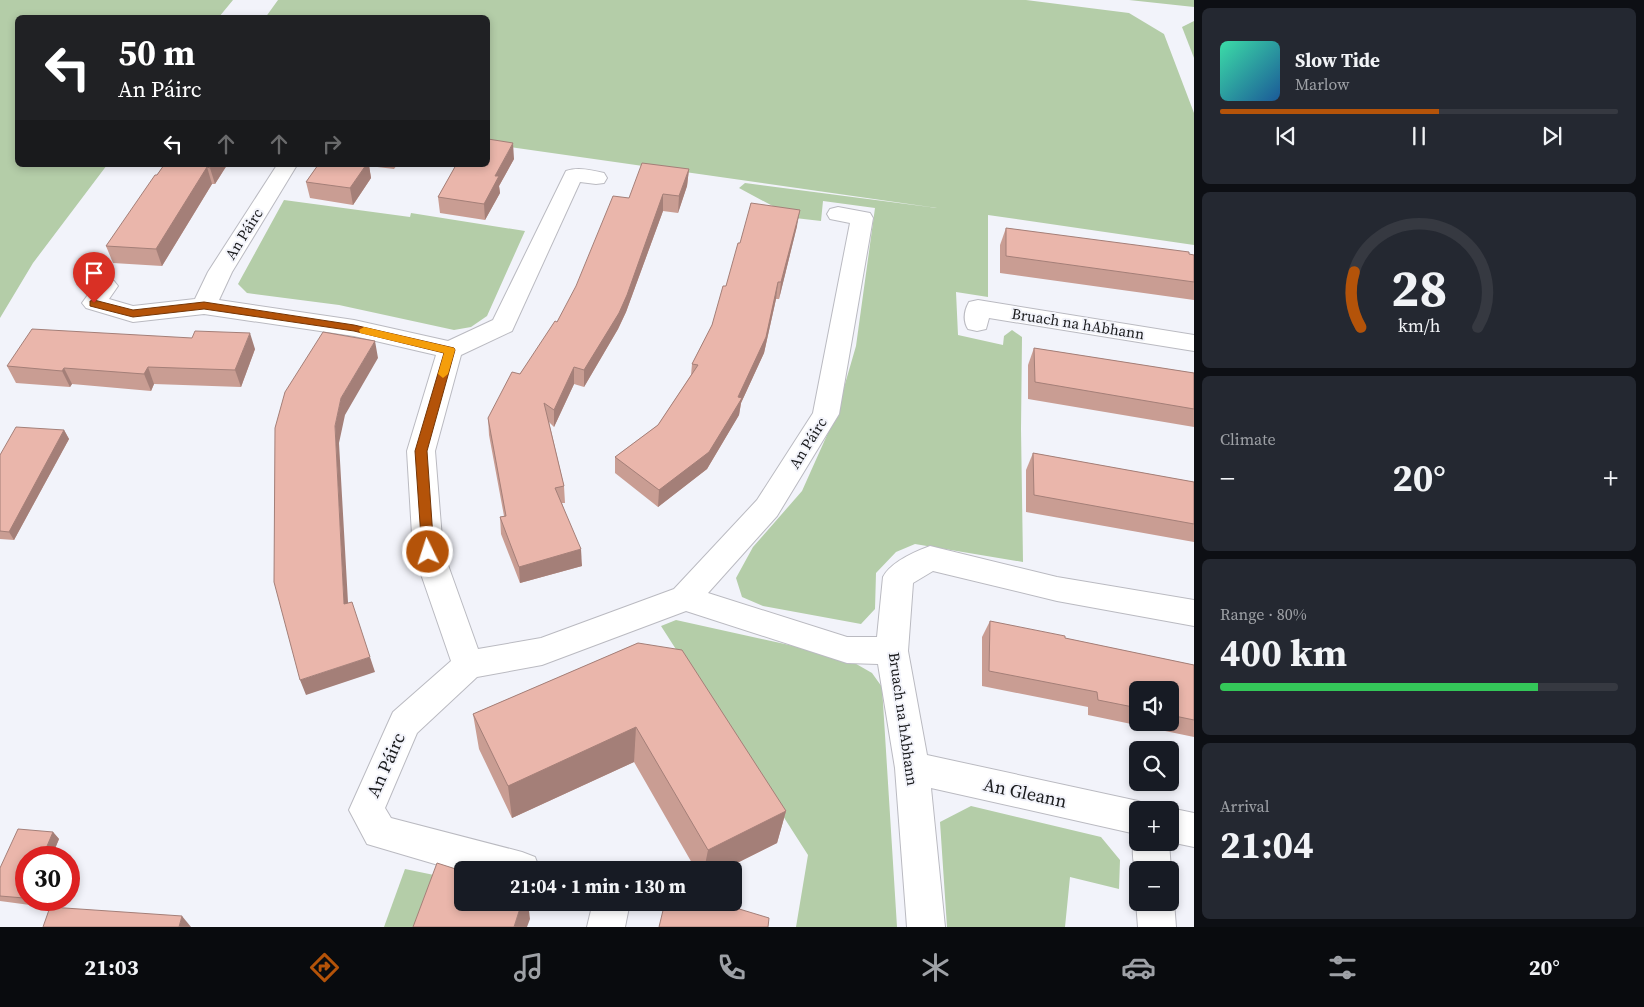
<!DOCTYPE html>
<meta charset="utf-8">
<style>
body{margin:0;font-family:"Source Serif 4",serif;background:#242831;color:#f1f3f6;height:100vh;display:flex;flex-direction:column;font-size:19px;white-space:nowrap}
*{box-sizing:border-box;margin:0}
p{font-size:16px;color:#9ea1a6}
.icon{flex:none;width:28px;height:28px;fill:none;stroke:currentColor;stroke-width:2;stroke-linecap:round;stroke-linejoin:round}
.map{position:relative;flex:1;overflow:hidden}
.side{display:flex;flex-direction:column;gap:8px;padding:8px;background:#0d0f14;width:450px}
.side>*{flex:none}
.hud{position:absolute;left:15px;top:15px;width:475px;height:152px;border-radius:8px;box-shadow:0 2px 8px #0003;background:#202124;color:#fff;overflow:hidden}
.fabs{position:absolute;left:1129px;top:681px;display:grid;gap:10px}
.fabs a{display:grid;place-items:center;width:50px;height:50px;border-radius:8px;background:#171b24;box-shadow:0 2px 8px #0003;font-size:25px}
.speed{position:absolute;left:15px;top:846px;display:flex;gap:10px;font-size:25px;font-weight:700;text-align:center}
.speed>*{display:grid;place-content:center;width:65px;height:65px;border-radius:50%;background:#171b24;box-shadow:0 2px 8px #0003;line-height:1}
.speed .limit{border:8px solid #d22;background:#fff;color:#111}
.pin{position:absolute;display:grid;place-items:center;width:42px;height:42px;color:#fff;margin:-51px -21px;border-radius:50% 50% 50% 0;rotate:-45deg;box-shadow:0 0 5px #0007}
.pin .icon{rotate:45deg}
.me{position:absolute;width:55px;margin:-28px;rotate:356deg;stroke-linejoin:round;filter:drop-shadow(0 0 4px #0008)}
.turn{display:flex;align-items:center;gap:18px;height:105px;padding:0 20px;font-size:22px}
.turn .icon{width:65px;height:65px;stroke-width:2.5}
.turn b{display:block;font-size:35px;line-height:42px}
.lanes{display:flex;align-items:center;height:48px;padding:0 20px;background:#0003;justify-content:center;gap:25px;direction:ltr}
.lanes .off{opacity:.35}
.big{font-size:38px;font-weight:700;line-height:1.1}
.side .widget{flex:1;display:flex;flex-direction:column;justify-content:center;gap:8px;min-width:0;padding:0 18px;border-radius:8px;background:#242831}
.side .dial{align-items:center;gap:0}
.dial svg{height:130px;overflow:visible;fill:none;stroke:#363941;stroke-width:7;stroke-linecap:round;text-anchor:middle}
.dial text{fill:#f1f3f6;stroke:none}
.song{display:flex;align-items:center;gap:15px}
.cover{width:60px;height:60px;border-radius:8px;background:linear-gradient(135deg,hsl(160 70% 55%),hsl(210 70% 35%))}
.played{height:5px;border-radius:2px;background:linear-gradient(90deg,#b45309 55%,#363941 55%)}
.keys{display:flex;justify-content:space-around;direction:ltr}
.heat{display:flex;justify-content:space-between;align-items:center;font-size:28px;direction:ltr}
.charge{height:8px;border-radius:4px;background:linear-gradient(90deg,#34c759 80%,#363941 0)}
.trip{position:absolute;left:454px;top:861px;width:288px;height:50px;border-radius:8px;background:#171b24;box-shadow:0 2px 8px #0003;font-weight:700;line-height:50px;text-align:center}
.tab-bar{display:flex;height:80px;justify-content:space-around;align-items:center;background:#090b0e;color:#9ea1a6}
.tab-bar .icon{width:35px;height:35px}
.tab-bar .selected{color:#b45309}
.tab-bar b{font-size:22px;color:#f1f3f6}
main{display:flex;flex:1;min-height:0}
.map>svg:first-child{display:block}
</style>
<main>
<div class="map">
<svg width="1194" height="927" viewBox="0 0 1194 927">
<rect width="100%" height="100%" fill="#f2f3fa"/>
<!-- green -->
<g fill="#b4cda8">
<polygon points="0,0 233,0 219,17 18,18 18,165 107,165 33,263 0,318"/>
<polygon points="278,0 1026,0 1129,13 1164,34 1194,113 1194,245 988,215 988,297 956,292 958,335 1003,345 1004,336 1012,330 1022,337 1021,429 1023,562 915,544 896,552 876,573 875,609 861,624 763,606 742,597 736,578 753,547 802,491 836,415 856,346 875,208 823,201 821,221 795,218 739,188 745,183 937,208 488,144 488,18 265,18"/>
<polygon points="1129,0 1194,0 1194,7"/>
<polygon points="1194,21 1194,58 1182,27"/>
<polygon points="284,200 410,217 411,213 525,231 487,316 471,327 454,330 339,305 247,293 238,284"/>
<polygon points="676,620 844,657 872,673 882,687 897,927 796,927 808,855 661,626"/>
<polygon points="971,806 1101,837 1120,860 1119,889 1070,877 1065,927 947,927 940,822"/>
<polygon points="405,869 434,875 416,927 384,927"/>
</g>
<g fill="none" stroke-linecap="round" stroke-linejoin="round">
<defs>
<g id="minor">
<path d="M 277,165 L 297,165 L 232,272 L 219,300 L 354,320 L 448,341 L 493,320 L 566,171 C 578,167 591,170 604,173 L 607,178 L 604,183 L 596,184 L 580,182 L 512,331 L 461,355 L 435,451 L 443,551 L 478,649 L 541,638 L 674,589 L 757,500 L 813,413 L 850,223 L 830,219 L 827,214 L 830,209 L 838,207 L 870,213 L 873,218 L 839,414 L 777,516 L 708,593 L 847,637 L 877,637 L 883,577 C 891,562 914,552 930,546 L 1057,577 L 1194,600 L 1194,626 L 1057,601 L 933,571 L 913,583 L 908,651 L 927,755 L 1138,801 L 1150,806 L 1152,810 L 1138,810 L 1138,842 L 1169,842 L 1171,870 L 1170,873 L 1170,870 L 1138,870 L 1138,876 C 1132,864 1131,846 1136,834 L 931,788 L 945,927 L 907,927 L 895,768 L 878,664 L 847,663 L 686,611 L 542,665 L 477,677 L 417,733 L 385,808 L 391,818 L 522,852 L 535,857 L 540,870 L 462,872 L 367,844 L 349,810 L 388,723 L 393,712 L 451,661 L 413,551 L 407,451 L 436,355 L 354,336 L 204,314 L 133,322 L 86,308 L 82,303 L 98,281 L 106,278 L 114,281 L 118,286 L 109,299 L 133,306 L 195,299 L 208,272 Z"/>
<path d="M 978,300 L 1194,335 L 1194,351 L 989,318 L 986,329 L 977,331 L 968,329 C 963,321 964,311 969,302 Z"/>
<polygon points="1170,808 1194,813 1194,847 1170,842 1170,810 1165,810"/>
<polygon points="1170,893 1174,902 1176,927 1138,927 1136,902 1138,899 1138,902 1170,902"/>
<polygon points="593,902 630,902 625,927 587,927"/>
</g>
</defs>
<!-- minor casing -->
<use href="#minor" stroke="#babac1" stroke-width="2"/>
<!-- minor -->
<use href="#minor" fill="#fff" fill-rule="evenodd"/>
</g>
<!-- wall -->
<g fill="#c99d93" fill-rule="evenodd">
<polygon points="514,159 499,186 500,193 485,220 440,213 438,197 455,167 455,165 488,165"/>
<polygon points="164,165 227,165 215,184 212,184 162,266 113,263 106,246"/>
<polygon points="318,165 397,165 394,169 369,166 371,178 353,205 310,198 306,182"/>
<polygon points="689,169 687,186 678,213 663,211 626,312 618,329 584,387 574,384 554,427 549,422 564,486 565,503 562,503 582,566 520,583 501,534 500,517 504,516 489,435 488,418 557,322 629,198"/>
<polygon points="797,226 779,299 776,299 764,353 741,403 739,415 707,469 658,507 615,473 615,457 658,425 691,375 692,364 712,325 726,286 740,243"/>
<polygon points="1006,228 1194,255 1194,300 1000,273 1000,245"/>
<polygon points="1034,348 1194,373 1194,427 1028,399 1028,365"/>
<polygon points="255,349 241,387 154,384 151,391 72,384 70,387 16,383 7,366"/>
<polygon points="64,430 69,439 14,540 0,539 0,455"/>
<polygon points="1033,453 1194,482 1194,542 1026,512 1026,470"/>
<path d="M 990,621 L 1065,638 L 1194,665 L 1194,737 L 1088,715 L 1088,707 L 982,686 L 982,637 ZM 1138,690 L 1170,690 L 1170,722 L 1138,722 Z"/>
<polygon points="638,643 786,811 777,843 723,870 696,870 634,762 512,818 479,749 473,714"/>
<polygon points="53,832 59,839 51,858 26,858 30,905 0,901 0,868"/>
</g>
<!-- shaded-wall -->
<g fill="#a47f78">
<polygon points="513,143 514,159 499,186 500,193 485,220 484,204 495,176"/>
<polygon points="212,165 227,165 215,184 210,168"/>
<polygon points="366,165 369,165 371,178 353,205 350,188"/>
<polygon points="207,167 212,184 162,266 156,249"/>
<polygon points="689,169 687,186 678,213 679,196"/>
<polygon points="663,194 663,211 626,312 618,329 584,387 584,370"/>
<polygon points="800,210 797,226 779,299 781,282"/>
<polygon points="778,282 776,299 764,353 741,403 739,415 707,469 658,507 659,490 738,397"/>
<polygon points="250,333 255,349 241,387 235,370"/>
<polygon points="375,341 378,358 345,415 339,443 349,620 344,604 335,426 341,398"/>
<polygon points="148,367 154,384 151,391 144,374"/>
<polygon points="574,367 574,384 554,427 554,410"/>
<polygon points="64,368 72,384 70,387 62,371"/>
<polygon points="64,430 69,439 14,540 9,532"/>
<polygon points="581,549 582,566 520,583 519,567"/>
<polygon points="370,657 375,672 306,695 300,680"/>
<polygon points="636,727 634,762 512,818 508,786"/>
<polygon points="786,811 777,843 723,870 704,870 708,850"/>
<polygon points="53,832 59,839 51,858 42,858"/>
<polygon points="26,893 26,900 32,900 30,905 24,898"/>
<polygon points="522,902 528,902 530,919 527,927 514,927"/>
<polygon points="182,916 191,927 179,927"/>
</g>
<!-- building -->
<g fill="#eab6ab" stroke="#a47f78">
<polygon points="488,139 513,143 495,176 499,176 484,204 438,197 456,165 488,165"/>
<polygon points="642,163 689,169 679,196 663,194 627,295 619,313 584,370 574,367 554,410 544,403 564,486 555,488 581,549 519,567 500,517 506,516 488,418 512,372 520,374 555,321 557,322 576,286 613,196 629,198"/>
<polygon points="164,165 212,165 210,168 207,167 156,249 106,246 155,175 157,175"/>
<polygon points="318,165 366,165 350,188 306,182"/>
<polygon points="751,203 800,210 781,282 778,282 766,337 738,397 742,398 709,452 659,490 615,457 658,425 698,365 692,364 712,325 723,286 726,286 738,243 740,243"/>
<polygon points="1006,228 1189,252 1189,254 1194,255 1194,282 1006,256"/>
<polygon points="32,329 192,338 195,331 250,333 235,370 148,367 144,374 64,368 62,371 7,366"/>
<polygon points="323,332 375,341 341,398 335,426 344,604 352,602 370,657 300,680 274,582 275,428 285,392"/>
<polygon points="1034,348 1194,373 1194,409 1035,382"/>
<polygon points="16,427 64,430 9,532 0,531 0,455"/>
<polygon points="1033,453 1194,482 1194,524 1034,495"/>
<polygon points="990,621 1065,636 1065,638 1194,665 1194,720 1170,715 1170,690 1138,690 1138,708 1098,700 1097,692 989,671"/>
<polygon points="638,643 682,650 786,811 708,850 636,727 508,786 473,714"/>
<polygon points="18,829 53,832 42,858 26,858 26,893 24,898 0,896 0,868"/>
<polygon points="437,863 462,871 462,902 522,902 514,927 413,927"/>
<polygon points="665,902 716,902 769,918 768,927 659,927"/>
<polygon points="50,907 182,916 179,927 43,927"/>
</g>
<!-- route -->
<polygon fill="#b45309" stroke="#753606" points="94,300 133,310 204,302 354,325 454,348 455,350 427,451 434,552 432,555 428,556 422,552 415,451 444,353 354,331 204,309 133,317 90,306 90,301"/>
<!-- slow -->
<polygon fill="#f59e0b" points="364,327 454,348 455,350 448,374 443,378 438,374 444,353 360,333 359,330"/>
<g text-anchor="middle" stroke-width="4" stroke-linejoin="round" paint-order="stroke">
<!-- street labels -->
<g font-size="15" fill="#1a1b1d" stroke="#f2f3fa">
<text transform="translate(244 234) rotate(-58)" y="5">An Páirc</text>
<text transform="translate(1078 324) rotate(9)" y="5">Bruach na hAbhann</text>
<text transform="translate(808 443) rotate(-58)" y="5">An Páirc</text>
<text transform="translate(903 719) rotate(82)" y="5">Bruach na hAbhann</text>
</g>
<!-- near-street labels -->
<g font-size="18" fill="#1a1b1d" stroke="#f2f3fa">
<text transform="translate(386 765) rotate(-66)" y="6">An Páirc</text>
<text transform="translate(1025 793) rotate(12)" y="6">An Gleann</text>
</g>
</g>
</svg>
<div class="fabs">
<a><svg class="icon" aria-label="sound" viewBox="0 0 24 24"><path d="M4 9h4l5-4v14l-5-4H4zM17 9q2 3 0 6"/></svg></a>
<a><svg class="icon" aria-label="search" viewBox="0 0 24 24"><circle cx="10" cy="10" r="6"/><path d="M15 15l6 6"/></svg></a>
<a>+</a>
<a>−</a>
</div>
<div class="speed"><div class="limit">30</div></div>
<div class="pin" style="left:94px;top:303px;background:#d93025"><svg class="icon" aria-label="arrive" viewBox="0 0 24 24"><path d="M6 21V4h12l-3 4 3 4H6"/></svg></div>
<svg class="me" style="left:428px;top:552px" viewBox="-20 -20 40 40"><circle r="17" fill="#b45309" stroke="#fff" stroke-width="3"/><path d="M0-11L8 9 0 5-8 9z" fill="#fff"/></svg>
<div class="trip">21:04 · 1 min · 130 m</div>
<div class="hud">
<div class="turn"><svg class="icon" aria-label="left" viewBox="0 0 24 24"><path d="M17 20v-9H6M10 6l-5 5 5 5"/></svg><div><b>50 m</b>An Páirc</div></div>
<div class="lanes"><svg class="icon" aria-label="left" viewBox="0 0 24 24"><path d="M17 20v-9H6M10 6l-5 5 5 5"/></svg><svg class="icon off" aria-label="ahead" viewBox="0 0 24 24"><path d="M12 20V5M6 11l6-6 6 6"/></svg><svg class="icon off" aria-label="ahead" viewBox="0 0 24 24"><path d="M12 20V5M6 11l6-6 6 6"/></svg><svg class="icon off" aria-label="right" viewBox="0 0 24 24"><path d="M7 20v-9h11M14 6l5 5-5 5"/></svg></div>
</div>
</div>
<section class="side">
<div class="widget">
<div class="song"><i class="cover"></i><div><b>Slow Tide</b><p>Marlow</p></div></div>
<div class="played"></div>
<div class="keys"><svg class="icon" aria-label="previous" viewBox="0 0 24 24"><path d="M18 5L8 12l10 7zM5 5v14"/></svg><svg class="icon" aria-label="pause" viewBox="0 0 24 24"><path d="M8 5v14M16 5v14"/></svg><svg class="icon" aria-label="next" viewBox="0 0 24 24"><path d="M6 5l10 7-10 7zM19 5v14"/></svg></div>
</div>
<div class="widget dial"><svg viewBox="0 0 100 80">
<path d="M14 69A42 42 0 1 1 86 69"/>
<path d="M14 69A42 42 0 0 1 10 35" stroke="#b45309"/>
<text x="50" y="56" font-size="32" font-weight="700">28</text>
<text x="50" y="72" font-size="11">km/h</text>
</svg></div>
<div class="widget"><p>Climate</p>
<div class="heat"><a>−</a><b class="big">20°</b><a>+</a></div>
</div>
<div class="widget"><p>Range · 80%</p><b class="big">400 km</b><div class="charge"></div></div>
<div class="widget"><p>Arrival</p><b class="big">21:04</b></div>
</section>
</main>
<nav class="tab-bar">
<b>21:03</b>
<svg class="icon selected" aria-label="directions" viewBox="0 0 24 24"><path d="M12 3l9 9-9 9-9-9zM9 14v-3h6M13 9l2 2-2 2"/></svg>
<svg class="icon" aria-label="music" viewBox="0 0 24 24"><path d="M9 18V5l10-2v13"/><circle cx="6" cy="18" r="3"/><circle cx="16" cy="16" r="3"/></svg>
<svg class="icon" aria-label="phone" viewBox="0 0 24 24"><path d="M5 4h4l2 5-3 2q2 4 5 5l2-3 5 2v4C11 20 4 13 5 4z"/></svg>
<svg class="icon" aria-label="climate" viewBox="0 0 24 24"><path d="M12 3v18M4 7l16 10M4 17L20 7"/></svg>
<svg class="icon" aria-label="car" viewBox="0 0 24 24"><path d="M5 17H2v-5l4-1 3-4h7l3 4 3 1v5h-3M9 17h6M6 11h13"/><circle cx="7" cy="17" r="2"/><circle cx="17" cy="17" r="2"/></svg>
<svg class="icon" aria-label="filters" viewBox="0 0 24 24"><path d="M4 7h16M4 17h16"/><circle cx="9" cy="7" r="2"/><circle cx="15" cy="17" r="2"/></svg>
<b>20°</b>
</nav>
